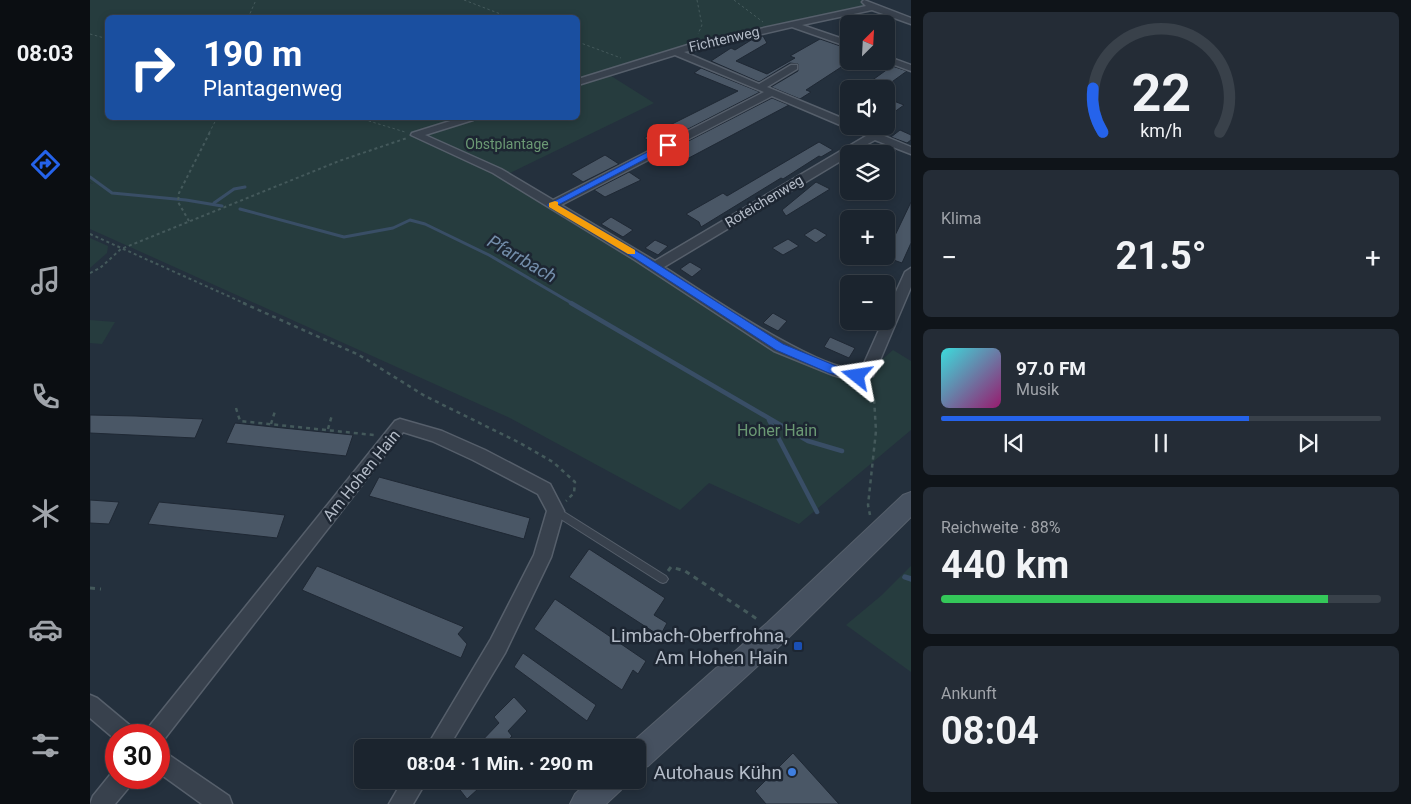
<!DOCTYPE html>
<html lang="de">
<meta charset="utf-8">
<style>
body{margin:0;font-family:Roboto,sans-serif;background:#242c36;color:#f1f3f6;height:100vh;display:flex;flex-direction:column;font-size:19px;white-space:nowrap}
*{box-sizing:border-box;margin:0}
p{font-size:16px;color:#a0a4aa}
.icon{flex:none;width:28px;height:28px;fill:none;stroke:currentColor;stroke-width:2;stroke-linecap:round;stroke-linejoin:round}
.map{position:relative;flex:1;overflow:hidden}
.panel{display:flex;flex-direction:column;gap:12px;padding:12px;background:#0f1419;width:500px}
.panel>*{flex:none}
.guide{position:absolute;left:15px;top:15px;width:475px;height:105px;border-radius:8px;box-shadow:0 2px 8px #0003,0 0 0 1px #39414a;background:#1a4fa0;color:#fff;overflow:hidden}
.needle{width:32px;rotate:24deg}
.tools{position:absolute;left:750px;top:15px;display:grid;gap:10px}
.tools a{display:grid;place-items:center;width:55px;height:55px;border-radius:8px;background:#1b242e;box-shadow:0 2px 8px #0003,0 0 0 1px #39414a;font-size:25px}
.speed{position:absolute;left:15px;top:724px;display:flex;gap:10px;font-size:25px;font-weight:700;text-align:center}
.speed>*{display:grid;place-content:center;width:65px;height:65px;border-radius:50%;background:#1b242e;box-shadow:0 2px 8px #0003,0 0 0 1px #39414a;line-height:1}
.speed .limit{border:8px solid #d22;background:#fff;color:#111}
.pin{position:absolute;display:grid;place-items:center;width:42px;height:42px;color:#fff;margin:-21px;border-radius:10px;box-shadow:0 2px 8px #0006}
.me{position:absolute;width:55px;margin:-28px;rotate:285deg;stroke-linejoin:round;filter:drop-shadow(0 0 4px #0008)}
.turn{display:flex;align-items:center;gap:18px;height:105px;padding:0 15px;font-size:22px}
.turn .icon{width:65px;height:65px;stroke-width:2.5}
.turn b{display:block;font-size:35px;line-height:42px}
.big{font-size:38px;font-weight:700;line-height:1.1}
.panel .card{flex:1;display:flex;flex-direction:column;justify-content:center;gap:8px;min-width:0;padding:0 18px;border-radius:8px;background:#242c36}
.panel .dial{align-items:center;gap:0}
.dial svg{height:130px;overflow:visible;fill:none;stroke:#39414a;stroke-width:7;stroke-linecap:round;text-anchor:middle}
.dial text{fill:#f1f3f6;stroke:none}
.song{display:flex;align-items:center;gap:15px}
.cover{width:60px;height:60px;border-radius:8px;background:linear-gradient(135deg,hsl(180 70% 55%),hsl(320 70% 35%))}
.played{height:5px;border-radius:2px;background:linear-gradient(90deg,#2563eb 70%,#39414a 70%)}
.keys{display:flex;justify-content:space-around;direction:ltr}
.heat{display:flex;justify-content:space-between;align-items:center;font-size:28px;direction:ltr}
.charge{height:8px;border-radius:4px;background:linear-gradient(90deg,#34c759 88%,#39414a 0)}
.trip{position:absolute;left:264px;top:739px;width:292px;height:50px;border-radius:8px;background:#1b242e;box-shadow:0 2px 8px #0003,0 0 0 1px #39414a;font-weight:700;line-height:50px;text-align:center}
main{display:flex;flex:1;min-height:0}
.dock{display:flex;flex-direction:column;width:90px;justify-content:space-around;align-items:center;background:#0b0e12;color:#a0a4aa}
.dock .icon{width:35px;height:35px}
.dock .selected{color:#2563eb}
.dock b{font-size:22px;color:#f1f3f6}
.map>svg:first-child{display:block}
</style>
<main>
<nav class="dock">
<b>08:03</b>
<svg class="icon selected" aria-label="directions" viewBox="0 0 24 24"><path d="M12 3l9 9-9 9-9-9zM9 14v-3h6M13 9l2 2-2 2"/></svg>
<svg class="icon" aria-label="music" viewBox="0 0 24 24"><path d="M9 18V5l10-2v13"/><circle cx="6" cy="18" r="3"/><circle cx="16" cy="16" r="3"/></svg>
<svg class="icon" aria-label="phone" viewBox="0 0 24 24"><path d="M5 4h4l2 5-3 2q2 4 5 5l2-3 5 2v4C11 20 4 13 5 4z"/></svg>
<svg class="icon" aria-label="climate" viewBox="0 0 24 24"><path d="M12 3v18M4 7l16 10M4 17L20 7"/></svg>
<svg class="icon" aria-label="car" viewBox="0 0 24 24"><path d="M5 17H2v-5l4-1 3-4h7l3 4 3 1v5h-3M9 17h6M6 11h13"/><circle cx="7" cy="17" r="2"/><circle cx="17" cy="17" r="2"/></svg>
<svg class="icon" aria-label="filters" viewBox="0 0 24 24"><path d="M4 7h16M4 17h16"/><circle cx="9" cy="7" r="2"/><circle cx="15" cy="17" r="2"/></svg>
</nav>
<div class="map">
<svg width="821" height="804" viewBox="0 0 821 804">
<rect width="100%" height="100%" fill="#24303d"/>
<!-- green -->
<g fill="#263c3e">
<polygon points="0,0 772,0 783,7 680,28 488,80 488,18 18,18 18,118 374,118 327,135 407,171 689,347 743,370 778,372 803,350 821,361 821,430 709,524 619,483 590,510 420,418 0,229 0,183 3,184 0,182"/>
<polygon points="518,74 564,103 418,174 346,139 332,135 385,118 488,118 488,84"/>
<polygon points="0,238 18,246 17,253 0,268"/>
<polygon points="0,320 25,322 12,344 0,343"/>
<polygon points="821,566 821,672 756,625 792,595"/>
</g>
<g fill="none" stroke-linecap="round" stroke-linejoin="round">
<!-- stream-far2 -->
<g stroke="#394e66" stroke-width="3">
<polyline points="0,177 22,193 96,200 132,206"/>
<polyline points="124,203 144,189 155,187"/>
<polyline points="150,209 254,237 303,228 320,220 335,224 399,255 483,304"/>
</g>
<!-- stream-far1 -->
<g stroke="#394e66" stroke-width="4.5">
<polyline points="481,303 718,441 752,451"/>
<polyline points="679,420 727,512"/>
</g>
<!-- stream -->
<polyline stroke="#394e66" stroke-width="5.5" points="815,577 821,579"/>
</g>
<!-- building -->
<g fill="#4a5766" stroke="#1f2834">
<polygon points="673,36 677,43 646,61 677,74 705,58 700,56 730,39 759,49 759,62 716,90 721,92 710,99 681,87 708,71 708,64 700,63 669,82 621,61 641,48 645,50 666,37"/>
<polygon points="802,66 817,71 792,89 770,89"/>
<polygon points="611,68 670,92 567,145 554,138 648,91 604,73"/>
<polygon points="682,98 699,105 595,160 579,151"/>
<polygon points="796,98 814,105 796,118"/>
<polygon points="810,130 821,135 821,140 817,143 801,137"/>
<polygon points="729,142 743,150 731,157 729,156 693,179 691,178 611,227 609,222 596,214 633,193 637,196"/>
<polygon points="790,144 807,150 802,154 775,154"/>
<polygon points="515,155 529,164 493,182 481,174"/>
<polygon points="539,172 551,180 515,197 504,190"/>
<polygon points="726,182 740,189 696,216 692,210"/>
<polygon points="821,202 821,243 812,263 798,258 803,249 799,248"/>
<polygon points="521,217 543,230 533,237 511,224"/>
<polygon points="725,228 737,235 726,243 714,235"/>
<polygon points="698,239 709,246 693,255 682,248"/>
<polygon points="565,240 578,246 568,255 555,248"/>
<polygon points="600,262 612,269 602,277 590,269"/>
<polygon points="683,313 697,321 688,331 673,323"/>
<polygon points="740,337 765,348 759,358 734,347"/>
<polygon points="0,415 45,416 113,419 105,438 0,433"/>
<polygon points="145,423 193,428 263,435 256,456 136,443"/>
<polygon points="289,477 440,518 434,539 279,496"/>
<polygon points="0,500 29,502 19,524 0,523"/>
<polygon points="69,502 150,510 195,515 187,538 58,524"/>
<polygon points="499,549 575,598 564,615 577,623 570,636 479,577"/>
<polygon points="227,566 374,627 368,634 377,644 371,658 212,590"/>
<polygon points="465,599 556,661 548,674 543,670 532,690 444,629"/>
<polygon points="433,653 506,705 497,721 424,667"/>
<polygon points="424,697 437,711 418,731 422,736 411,748 385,748 409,723 404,717"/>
<polygon points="703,753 749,804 676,804 665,791"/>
<polygon points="374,780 380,780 388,789 377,799 367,786"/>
</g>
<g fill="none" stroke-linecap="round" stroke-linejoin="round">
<defs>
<polygon id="service" points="466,507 576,576 578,579 576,582 573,583 570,582 463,514 462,511 463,508"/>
<g id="minor">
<path d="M 774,0 L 821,18 L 821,24 L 782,10 L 712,25 L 759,41 L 759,47 L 702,27 L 594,52 L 669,84 L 701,65 L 707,65 L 707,69 L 677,87 L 759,121 L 759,126 L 770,126 L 821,147 L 821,154 L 785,140 L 759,154 L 759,156 L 574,267 C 607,288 740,380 772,368 L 793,321 L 796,321 L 796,314 L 815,272 L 821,268 L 821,287 L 785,372 L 783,376 L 767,382 L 743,375 L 684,351 L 545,260 L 403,173 L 321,135 L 322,133 L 370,118 L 384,118 L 383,120 L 335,135 L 411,169 L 463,200 L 674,92 L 585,55 L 488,85 L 488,79 L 604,43 L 776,6 L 772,2 ZM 682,96 L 776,136 L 565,261 L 471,205 Z"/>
<polygon points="796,56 821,65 821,71 794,61 796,61"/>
<polygon points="310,419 352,431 395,450 460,484 474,511 461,557 415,653 358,748 336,748 401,639 444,555 457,511 448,494 383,460 342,441 313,432 72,742 69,744 69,735 55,735 58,728 305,421"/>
<polygon points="0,695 7,698 43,728 46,735 26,735 26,740 0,718"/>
<polygon points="69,750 76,753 139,796 142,804 112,804 69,773"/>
<polygon points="24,770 26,770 26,778 43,778 40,786 25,804 0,804 3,796"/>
<polygon points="313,780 337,780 323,804 299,804"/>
</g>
<g id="secondary">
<polygon points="821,492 821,517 695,641 558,766 548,770 548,748 537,748 538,746 677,623 813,495"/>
<polygon points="500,780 535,780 531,790 516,804 480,804 485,794"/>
</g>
</defs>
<!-- service casing -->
<use href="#service" stroke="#565f6b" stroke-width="2"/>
<!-- minor casing -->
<use href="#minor" stroke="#565f6b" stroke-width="3"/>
<!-- secondary casing -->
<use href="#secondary" stroke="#565f6b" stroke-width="2"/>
<!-- path-far3 -->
<g stroke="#44595b" stroke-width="1" stroke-dasharray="2.5 2.5" stroke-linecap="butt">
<polyline points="374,0 421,18"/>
<polyline points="607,0 612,25 608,34"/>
<polyline points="644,0 673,22"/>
<polyline points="158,18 166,0"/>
<polyline points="0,34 18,39"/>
<polyline points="488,42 531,58"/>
<polyline points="269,118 315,132"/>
<polyline points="119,133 127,118"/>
</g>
<!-- path-far2 -->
<g stroke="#44595b" stroke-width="2" stroke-dasharray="3 3" stroke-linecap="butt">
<polyline points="99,221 88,202 89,193 120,132"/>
<polyline points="0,234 156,304"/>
<polyline points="0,273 10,268 31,249 249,161 317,138"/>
</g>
<!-- path-far1 -->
<g stroke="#44595b" stroke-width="2.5" stroke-dasharray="4 4" stroke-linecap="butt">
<polyline points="153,303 269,355 335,396 430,443 463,462 485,482 484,493 476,501"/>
<polyline points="775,387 784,398 786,431 778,505 780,515"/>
<polyline points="146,408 150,421 284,435"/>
<polyline points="181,424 185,411"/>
<polyline points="238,429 242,415"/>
</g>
<!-- path -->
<g stroke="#44595b" stroke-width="3" stroke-dasharray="5 5" stroke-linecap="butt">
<polyline points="578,571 581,567 595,571 670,621"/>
<polyline points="0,588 11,589"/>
</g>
<!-- service -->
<use href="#service" fill="#38414d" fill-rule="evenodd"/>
<!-- minor -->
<use href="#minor" fill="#38414d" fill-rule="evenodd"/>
<!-- secondary -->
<use href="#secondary" fill="#465160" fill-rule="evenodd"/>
</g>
<!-- route -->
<polygon fill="#2563eb" stroke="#184099" points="575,143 582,145 468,205 553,255 693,344 746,366 771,373 772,376 771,379 767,380 739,373 686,350 546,259 457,205"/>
<!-- slow -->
<polygon fill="#f59e0b" points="465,201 468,202 468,205 545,250 545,254 538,254 459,207 459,203"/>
<!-- markers -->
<rect fill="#1a4fb4" stroke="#1d2632" stroke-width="2" x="703" y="641" width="10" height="10" rx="2.5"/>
<circle fill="#3f7fe0" stroke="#1d2632" stroke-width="2" cx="702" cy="772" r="5"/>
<g text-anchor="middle" stroke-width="5" stroke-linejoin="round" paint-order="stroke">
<!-- far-street labels -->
<g font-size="14" fill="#b4bcc8" stroke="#1d2632">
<text transform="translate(634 39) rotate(-13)" y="5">Fichtenweg</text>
<text transform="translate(674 201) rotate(-31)" y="5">Roteichenweg</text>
</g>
<!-- far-park labels -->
<g font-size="14" fill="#6b9974" stroke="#1d2632">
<text x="417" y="149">Obstplantage</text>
</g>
<!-- park labels -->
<g font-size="16" fill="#6b9974" stroke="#1d2632">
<text x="687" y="436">Hoher Hain</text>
</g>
<!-- street labels -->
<g font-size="16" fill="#b4bcc8" stroke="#1d2632">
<text transform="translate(271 475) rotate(-51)" y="6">Am Hohen Hain</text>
</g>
<!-- water labels -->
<g font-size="18" font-style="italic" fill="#748eab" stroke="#1d2632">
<text transform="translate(432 259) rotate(30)" y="6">Pfarrbach</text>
</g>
<!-- near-poi labels -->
<g font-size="19" fill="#b4bcc8" stroke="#1d2632" text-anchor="end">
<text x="698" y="642">Limbach-Oberfrohna,<tspan x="698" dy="22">Am Hohen Hain</tspan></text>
<text x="692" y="779">Autohaus Kühn</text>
</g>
</g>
</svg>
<div class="tools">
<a><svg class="needle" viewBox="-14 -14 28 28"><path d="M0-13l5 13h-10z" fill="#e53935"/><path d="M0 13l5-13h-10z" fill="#a0a4aa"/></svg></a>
<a><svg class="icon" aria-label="sound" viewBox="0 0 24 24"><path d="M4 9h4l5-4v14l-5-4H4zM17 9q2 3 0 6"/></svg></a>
<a><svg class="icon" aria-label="layers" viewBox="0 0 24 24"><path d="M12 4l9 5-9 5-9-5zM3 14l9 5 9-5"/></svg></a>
<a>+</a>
<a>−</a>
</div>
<div class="speed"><div class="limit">30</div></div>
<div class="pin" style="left:578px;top:145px;background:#d93025"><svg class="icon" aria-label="arrive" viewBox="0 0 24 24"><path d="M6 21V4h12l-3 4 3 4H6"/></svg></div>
<svg class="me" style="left:767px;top:376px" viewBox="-20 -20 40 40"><path d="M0-17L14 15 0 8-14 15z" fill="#2563eb" stroke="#fff" stroke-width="4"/></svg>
<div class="trip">08:04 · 1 Min. · 290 m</div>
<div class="guide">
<div class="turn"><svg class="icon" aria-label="right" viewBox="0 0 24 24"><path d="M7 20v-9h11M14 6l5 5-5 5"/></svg><div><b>190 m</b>Plantagenweg</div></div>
</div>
</div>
<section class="panel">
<div class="card dial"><svg viewBox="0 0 100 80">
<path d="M14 69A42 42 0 1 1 86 69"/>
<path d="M14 69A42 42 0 0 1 8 42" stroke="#2563eb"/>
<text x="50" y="56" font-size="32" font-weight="700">22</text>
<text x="50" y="72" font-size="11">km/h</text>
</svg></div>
<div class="card"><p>Klima</p>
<div class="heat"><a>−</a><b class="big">21.5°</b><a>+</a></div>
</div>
<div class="card">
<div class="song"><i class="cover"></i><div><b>97.0 FM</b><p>Musik</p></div></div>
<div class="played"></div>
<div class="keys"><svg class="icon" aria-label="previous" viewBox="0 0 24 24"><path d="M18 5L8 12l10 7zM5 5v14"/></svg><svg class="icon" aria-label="pause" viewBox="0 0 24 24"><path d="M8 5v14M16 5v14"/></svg><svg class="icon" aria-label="next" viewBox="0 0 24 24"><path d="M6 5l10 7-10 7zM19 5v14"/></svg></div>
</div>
<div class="card"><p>Reichweite · 88%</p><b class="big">440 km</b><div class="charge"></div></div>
<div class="card"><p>Ankunft</p><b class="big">08:04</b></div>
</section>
</main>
